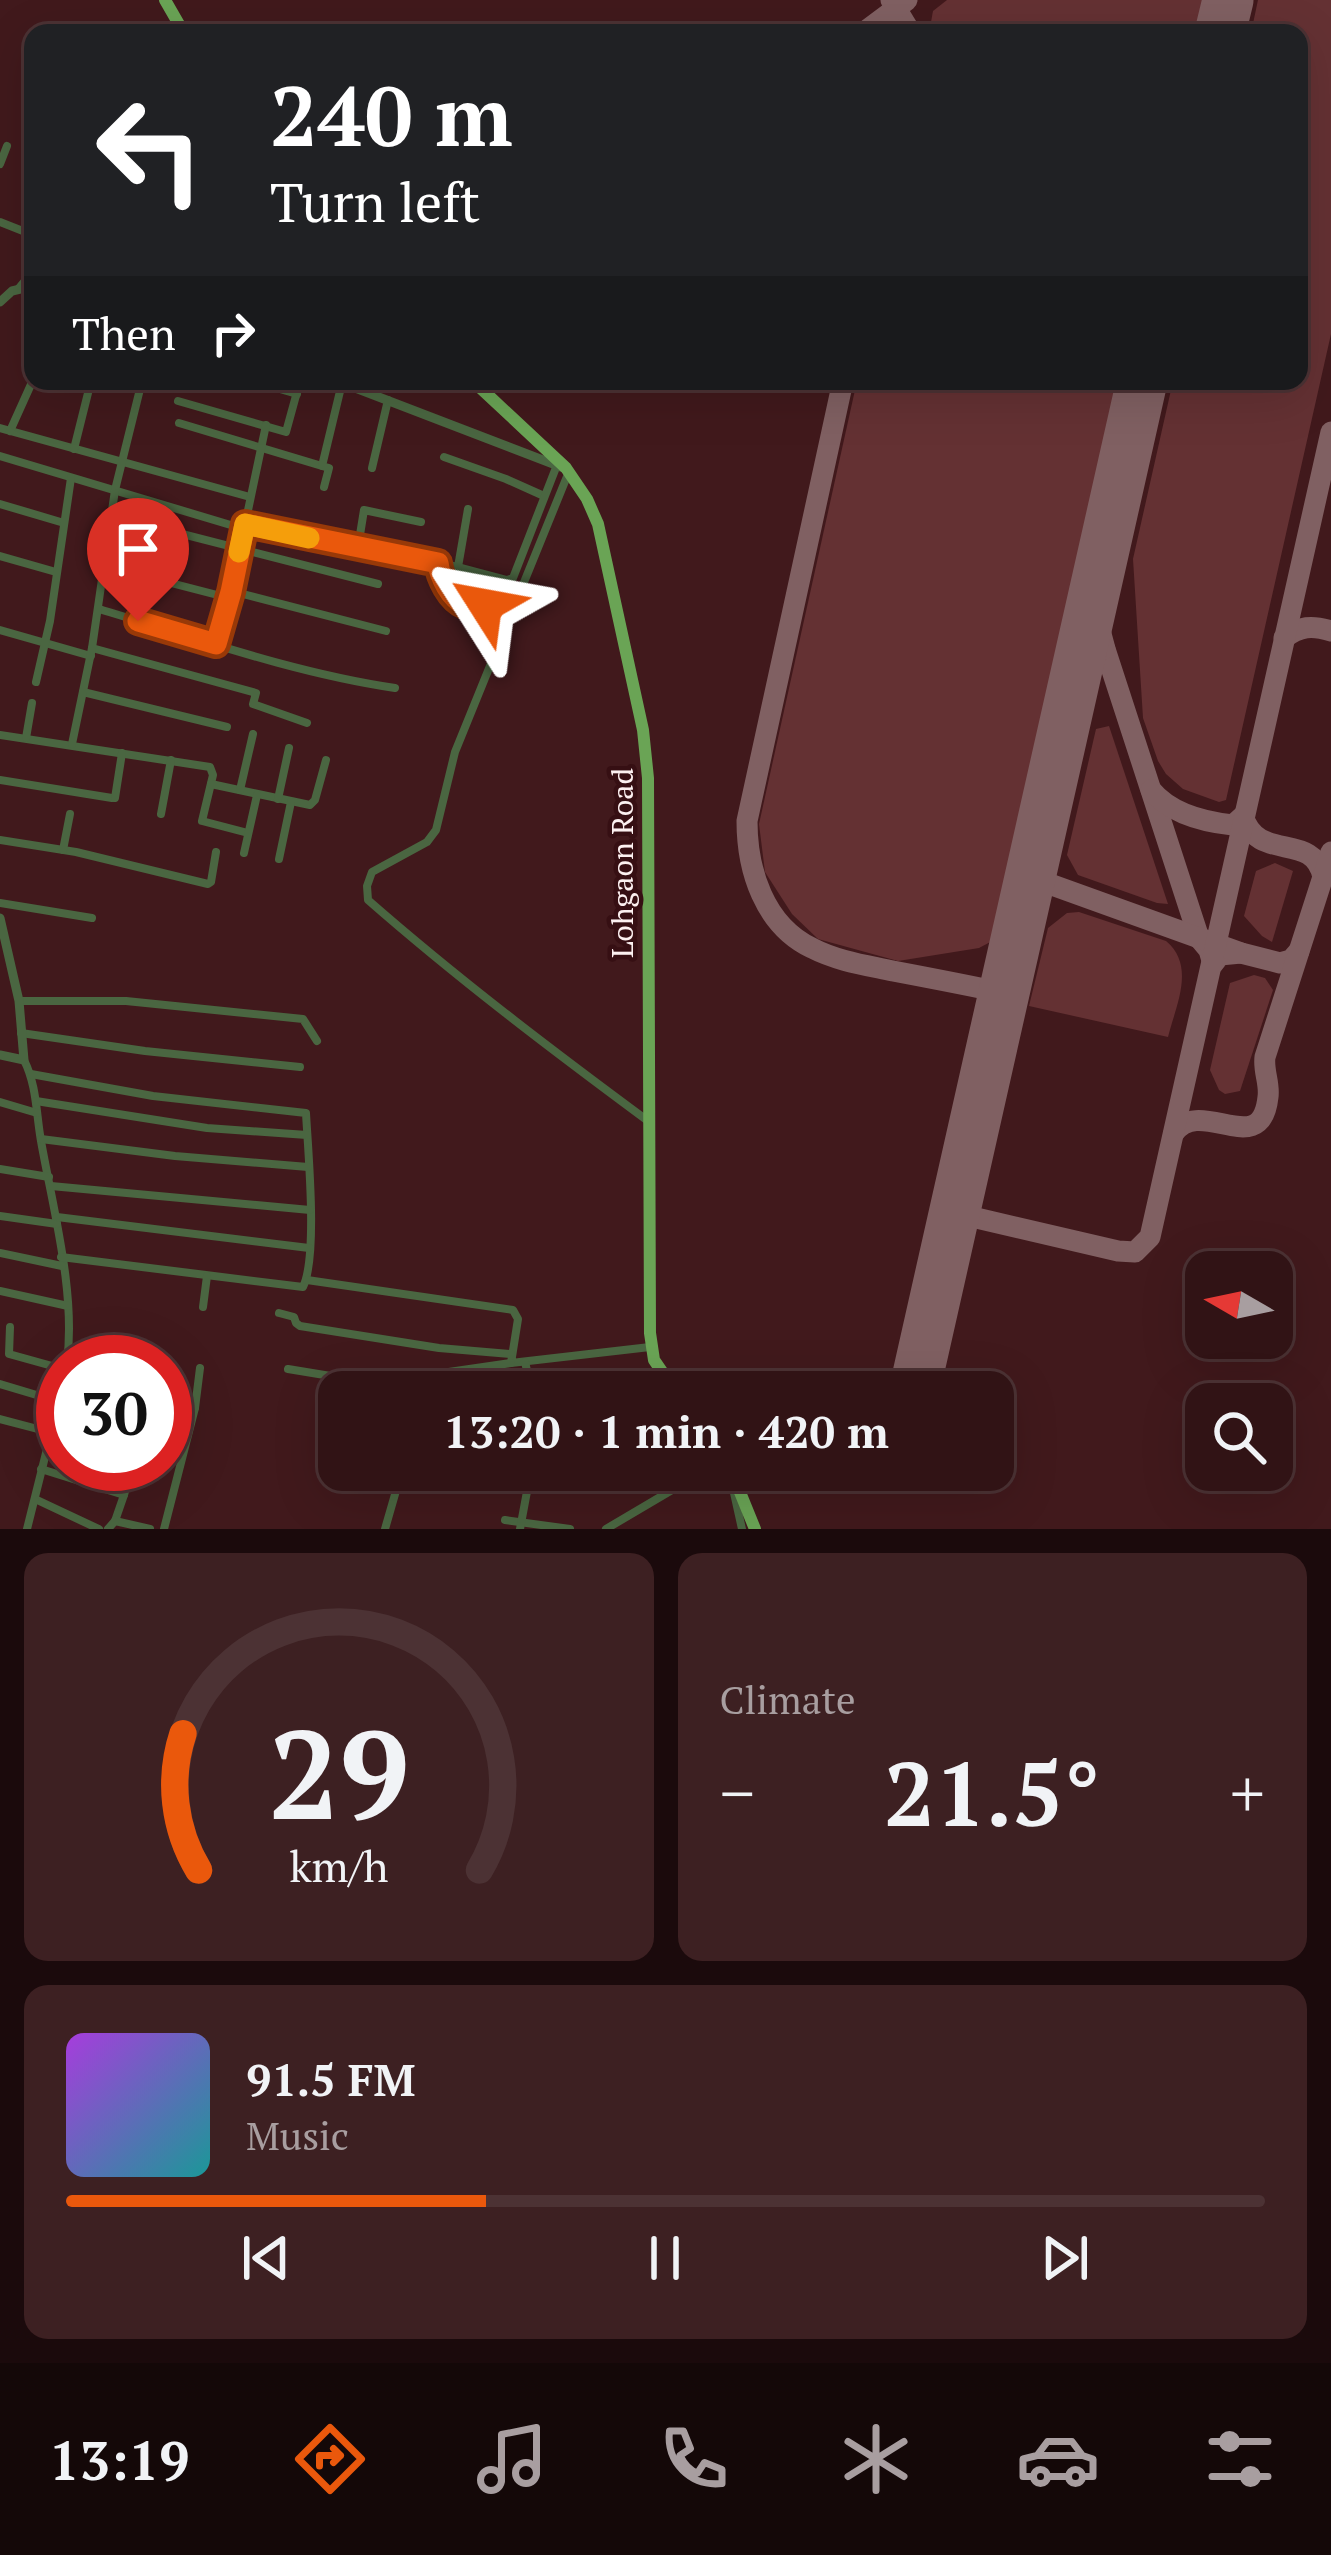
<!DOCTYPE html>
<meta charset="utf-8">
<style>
body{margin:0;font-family:"PT Serif",serif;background:#3d2022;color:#f1f3f6;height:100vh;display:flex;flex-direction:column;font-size:45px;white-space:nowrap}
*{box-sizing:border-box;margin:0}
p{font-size:39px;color:#a89ea0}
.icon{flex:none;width:66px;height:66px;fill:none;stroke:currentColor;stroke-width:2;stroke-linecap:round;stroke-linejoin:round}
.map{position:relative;height:1529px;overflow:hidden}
.sheet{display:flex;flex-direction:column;gap:24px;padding:24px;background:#1b0a0c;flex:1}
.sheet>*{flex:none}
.guide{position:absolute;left:24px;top:24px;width:1284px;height:366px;border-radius:24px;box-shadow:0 12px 48px #0002,0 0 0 3px #4c3234;background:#202124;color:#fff;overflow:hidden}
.needle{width:78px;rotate:279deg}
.buttons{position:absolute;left:1185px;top:1251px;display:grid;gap:24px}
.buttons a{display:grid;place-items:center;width:108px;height:108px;border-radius:24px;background:#311315;box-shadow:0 12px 48px #0002,0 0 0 3px #4c3234;font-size:60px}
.speed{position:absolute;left:36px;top:1335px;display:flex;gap:24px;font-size:60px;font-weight:700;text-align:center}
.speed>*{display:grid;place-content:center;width:156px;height:156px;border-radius:50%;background:#311315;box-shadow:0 12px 48px #0002,0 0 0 3px #4c3234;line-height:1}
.speed .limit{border:18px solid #d22;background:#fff;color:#111}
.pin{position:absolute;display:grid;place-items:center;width:102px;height:102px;color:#fff;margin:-123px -51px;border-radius:50% 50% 50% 0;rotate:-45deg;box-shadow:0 0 12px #0007}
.pin .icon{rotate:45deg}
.me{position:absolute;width:132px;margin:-66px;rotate:304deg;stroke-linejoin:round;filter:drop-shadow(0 0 9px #0008)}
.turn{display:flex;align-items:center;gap:42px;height:252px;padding:0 48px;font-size:54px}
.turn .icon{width:156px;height:156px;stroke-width:2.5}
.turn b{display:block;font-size:84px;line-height:102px}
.then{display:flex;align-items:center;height:114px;padding:0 48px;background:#0003;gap:24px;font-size:45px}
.big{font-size:90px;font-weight:800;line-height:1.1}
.sheet .tile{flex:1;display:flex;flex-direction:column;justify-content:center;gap:18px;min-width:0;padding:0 42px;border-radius:24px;background:#3d2022}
.sheet .dial{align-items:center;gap:0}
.dial svg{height:312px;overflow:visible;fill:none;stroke:#4c3234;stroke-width:7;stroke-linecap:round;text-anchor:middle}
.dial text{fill:#f1f3f6;stroke:none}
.song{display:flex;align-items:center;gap:36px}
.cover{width:144px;height:144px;border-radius:18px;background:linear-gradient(135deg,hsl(280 70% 55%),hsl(180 70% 35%))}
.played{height:12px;border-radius:6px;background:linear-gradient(90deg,#ea580c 35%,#4c3234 35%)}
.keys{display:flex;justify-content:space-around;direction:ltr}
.heat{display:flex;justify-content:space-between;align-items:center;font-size:66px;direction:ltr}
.sheet .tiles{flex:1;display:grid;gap:24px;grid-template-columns:1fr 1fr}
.tile:last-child{grid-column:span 2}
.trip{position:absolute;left:318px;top:1371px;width:696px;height:120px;border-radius:24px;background:#311315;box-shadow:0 12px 48px #0002,0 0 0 3px #4c3234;font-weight:800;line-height:120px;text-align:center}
.tab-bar{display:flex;height:192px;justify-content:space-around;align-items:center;background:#140808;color:#a89ea0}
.tab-bar .icon{width:84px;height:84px}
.tab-bar .active{color:#ea580c}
.tab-bar b{font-size:54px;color:#f1f3f6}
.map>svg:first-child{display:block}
</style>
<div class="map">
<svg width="1331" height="1529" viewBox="0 0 1331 1529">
<rect width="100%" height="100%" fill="#41191c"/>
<!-- green -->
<g fill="#643133">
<polygon points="947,0 1205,0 1198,33 929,33 933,11"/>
<polygon points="1258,0 1331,0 1331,334 1226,800 1219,802 1183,789 1166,774 1158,761 1143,718 1133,559 1173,381 1299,381 1299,33 1251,33"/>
<polygon points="857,381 1120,381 996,939 979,948 898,961 818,939 792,914 765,872 759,824"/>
<polygon points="1109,726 1168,904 1157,903 1078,875 1067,855 1096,729"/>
<polygon points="1275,863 1293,871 1272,942 1262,936 1244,916 1256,871"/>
<path d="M 1079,912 L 1166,941 C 1196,966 1176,1005 1168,1037 L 1029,1006 L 1048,928 L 1067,913 Z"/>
<polygon points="1254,975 1265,978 1273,990 1240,1091 1225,1094 1219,1090 1210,1070 1230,983"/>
</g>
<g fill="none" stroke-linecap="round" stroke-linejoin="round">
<!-- taxiway -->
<g stroke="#806062" stroke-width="21">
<polyline points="891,0 911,33"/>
<polyline points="863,33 907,0"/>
<path d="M 843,381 L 747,821 C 747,870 764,925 812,948 C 837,961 865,965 893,971 C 930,978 967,985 1004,993"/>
<polyline points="1092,600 1105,649 1199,938 1209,950 1213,964 1220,955 1241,953"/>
<path d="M 1284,638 C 1300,626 1312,625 1331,631"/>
<polyline points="1078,663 1088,654 1105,649"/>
<path d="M 1151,790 C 1170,813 1204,822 1233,825 L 1243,816 C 1258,864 1313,830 1323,877"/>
<polyline points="1030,877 1241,953 1280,963 1291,960 1299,951"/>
<path d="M 1174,1133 C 1201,1095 1261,1162 1268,1097 C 1270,1083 1263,1071 1265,1057 L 1331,852"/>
<polyline points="955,1213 1118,1251 1135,1252 1150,1237 1331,432"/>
</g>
<!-- runway -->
<g stroke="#806062" stroke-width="51">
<polyline points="1220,33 1228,0"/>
<polyline points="914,1392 1142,381"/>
</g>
<!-- minor -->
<g stroke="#4a6641" stroke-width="8">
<polyline points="0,164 7,146"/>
<polyline points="0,222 33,235"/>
<polyline points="27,232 33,218"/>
<polyline points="19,288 33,271"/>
<polyline points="253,381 297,394"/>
<polyline points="178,401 286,432 300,381"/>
<polyline points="179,423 322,466"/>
<polyline points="0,428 250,497"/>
<polyline points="10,431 33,380"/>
<polyline points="74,449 91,381"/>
<polyline points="0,456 244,529"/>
<polyline points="444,457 506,479 544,496"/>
<polyline points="372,468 388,400"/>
<path d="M 568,474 L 455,752 L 436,830 L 427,842 L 372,872 L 367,886 L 368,900 C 457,978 552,1050 648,1121"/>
<polyline points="324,487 329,468 322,466 342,383"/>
<polyline points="0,504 64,523"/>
<polyline points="112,516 378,584"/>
<polyline points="245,524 458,567 507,580"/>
<polyline points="358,547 364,510 421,522"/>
<polyline points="0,556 56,572"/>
<polyline points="438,564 442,580 460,602 480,605 494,601 507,580 513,578 557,465"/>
<polyline points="105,566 229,598"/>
<polyline points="458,567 468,509"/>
<polyline points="231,591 386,631"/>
<path d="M 99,609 C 196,638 294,673 395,688"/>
<polyline points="0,630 91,656"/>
<polyline points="216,644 231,591 266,425"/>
<polyline points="92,648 256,693 253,704 307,723"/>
<polyline points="36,682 50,621 71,478"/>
<polyline points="83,692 227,727"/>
<polyline points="0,735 210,767 213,775 202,821 248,833"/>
<polyline points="26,738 32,703"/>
<polyline points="72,744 92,648 115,490 142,381"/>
<polyline points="0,780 112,798"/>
<polyline points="211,784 310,805 315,800 326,760"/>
<polyline points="240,790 253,734"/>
<polyline points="115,798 122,753"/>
<polyline points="278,799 289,748"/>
<polyline points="161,814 171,760"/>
<polyline points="0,840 76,852 208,884 211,882 216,852"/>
<polyline points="63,850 70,814"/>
<polyline points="244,853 257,795"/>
<polyline points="279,859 291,802"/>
<polyline points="0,903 92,918"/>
<polyline points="19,1001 126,1001 303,1019 317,1041"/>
<polyline points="21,1033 145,1051 300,1067"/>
<path d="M 24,1060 C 37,1086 36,1113 41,1141 C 53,1209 76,1293 67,1362"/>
<path d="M 31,1074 L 153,1096 L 306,1113 C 308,1151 318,1256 303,1287 L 61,1257"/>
<polyline points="36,1101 207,1128 307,1135"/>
<polyline points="0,1102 37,1113"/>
<polyline points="41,1139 175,1156 308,1167"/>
<polyline points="0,1169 49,1177"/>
<polyline points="51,1186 310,1210"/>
<polyline points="0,1216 57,1224"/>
<polyline points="57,1217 309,1248"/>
<polyline points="0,1253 62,1266"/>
<polyline points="307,1280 513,1310 518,1319 511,1363 650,1347"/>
<polyline points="0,1291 68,1306"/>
<polyline points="203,1307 207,1276"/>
<polyline points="279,1313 294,1317 296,1323 300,1326 439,1348 511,1354"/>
<polyline points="10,1327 9,1354 63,1369"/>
<polyline points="525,1362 532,1392"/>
<polyline points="288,1369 373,1383 511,1363"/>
<polyline points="0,1384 60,1402"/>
<polyline points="566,1392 575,1390"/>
<polyline points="165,1400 195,1408"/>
<polyline points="0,1419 53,1433"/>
<polyline points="324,1422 339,1425"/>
<polyline points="41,1469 124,1495 133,1464"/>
<polyline points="529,1479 576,1487"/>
<polyline points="732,1484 742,1529"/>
<polyline points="35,1499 99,1529"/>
<polyline points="505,1520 570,1529"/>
<polyline points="115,1521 150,1529"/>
<polyline points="27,1529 63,1385"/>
<polyline points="108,1529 115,1521 124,1495"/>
<polyline points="164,1529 195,1408 200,1368"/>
<polyline points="385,1529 402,1470"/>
<polyline points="520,1529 531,1470"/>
<polyline points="606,1529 672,1490 692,1470"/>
</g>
<!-- tertiary -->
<g stroke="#4a6641" stroke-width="9">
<polyline points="0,302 12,291 33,286"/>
<polyline points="337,381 561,467"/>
<polyline points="0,918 19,1001 24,1060 0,1055"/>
</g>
<!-- primary -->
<g stroke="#6aa455" stroke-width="12">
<polyline points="165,0 184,33"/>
<polyline points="473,381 566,468 587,499 598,524 643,730 648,778 650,1333 654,1360 676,1392"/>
<polyline points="731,1470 755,1529"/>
</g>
</g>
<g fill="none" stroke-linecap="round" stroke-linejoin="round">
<defs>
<path id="route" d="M 138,621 L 216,644 L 231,592 L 245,524 L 438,563 C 440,577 450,599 465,605 C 468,606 481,605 485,605"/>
</defs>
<!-- route casing -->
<use href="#route" stroke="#983908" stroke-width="30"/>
<!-- route -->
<use href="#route" stroke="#ea580c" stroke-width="21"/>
<!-- slow -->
<polyline stroke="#f59e0b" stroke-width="21" points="239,552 245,524 309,538"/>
</g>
<g text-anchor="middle" stroke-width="9" stroke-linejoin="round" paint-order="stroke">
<!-- street labels -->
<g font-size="30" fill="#fcf0f0" stroke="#360f13">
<text transform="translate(623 863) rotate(-90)" y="10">Lohgaon Road</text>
</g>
</g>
</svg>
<div class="buttons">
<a><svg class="needle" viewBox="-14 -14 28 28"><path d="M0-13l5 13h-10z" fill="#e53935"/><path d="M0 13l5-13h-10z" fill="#a89ea0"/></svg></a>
<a><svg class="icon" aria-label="search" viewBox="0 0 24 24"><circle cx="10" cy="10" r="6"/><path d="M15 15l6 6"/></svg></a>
</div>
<div class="speed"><div class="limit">30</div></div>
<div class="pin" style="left:138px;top:621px;background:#d93025"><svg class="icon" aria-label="arrive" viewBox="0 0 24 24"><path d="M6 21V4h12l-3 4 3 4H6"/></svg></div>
<svg class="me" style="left:485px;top:605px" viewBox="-20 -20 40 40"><path d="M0-17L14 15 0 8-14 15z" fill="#ea580c" stroke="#fff" stroke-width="4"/></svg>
<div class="trip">13:20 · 1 min · 420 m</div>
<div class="guide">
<div class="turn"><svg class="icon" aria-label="left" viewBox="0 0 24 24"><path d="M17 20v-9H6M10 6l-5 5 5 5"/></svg><div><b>240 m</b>Turn left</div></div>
<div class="then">Then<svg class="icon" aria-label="right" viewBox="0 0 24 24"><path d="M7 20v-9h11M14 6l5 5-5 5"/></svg></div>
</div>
</div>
<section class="sheet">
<div class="tiles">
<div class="tile dial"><svg viewBox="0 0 100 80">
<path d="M14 69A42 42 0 1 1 86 69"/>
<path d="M14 69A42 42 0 0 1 10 34" stroke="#ea580c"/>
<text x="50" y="56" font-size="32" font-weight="700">29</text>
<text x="50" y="72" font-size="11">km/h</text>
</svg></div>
<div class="tile"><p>Climate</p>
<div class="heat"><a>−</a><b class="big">21.5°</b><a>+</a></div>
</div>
<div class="tile">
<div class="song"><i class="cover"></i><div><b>91.5 FM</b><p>Music</p></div></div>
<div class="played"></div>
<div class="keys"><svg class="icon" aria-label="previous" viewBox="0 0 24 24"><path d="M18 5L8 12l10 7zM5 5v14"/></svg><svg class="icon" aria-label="pause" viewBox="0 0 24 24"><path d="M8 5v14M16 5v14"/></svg><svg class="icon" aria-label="next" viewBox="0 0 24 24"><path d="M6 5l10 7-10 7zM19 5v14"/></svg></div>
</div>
</div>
</section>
<nav class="tab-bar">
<b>13:19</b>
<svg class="icon active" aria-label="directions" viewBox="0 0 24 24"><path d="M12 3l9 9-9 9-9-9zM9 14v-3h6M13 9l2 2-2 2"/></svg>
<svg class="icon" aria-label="music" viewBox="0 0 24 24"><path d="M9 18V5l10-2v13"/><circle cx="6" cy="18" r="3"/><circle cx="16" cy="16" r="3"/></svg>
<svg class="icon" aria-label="phone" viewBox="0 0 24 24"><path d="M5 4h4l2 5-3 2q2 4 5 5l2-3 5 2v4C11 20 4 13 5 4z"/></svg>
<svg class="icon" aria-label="climate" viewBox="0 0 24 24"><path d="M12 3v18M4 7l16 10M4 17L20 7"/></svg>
<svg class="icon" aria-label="car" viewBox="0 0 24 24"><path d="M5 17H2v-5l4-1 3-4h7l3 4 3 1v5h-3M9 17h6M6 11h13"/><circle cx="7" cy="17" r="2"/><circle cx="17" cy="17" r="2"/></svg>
<svg class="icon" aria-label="filters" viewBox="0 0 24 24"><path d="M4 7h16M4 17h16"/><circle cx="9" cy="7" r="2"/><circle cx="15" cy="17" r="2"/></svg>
</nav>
